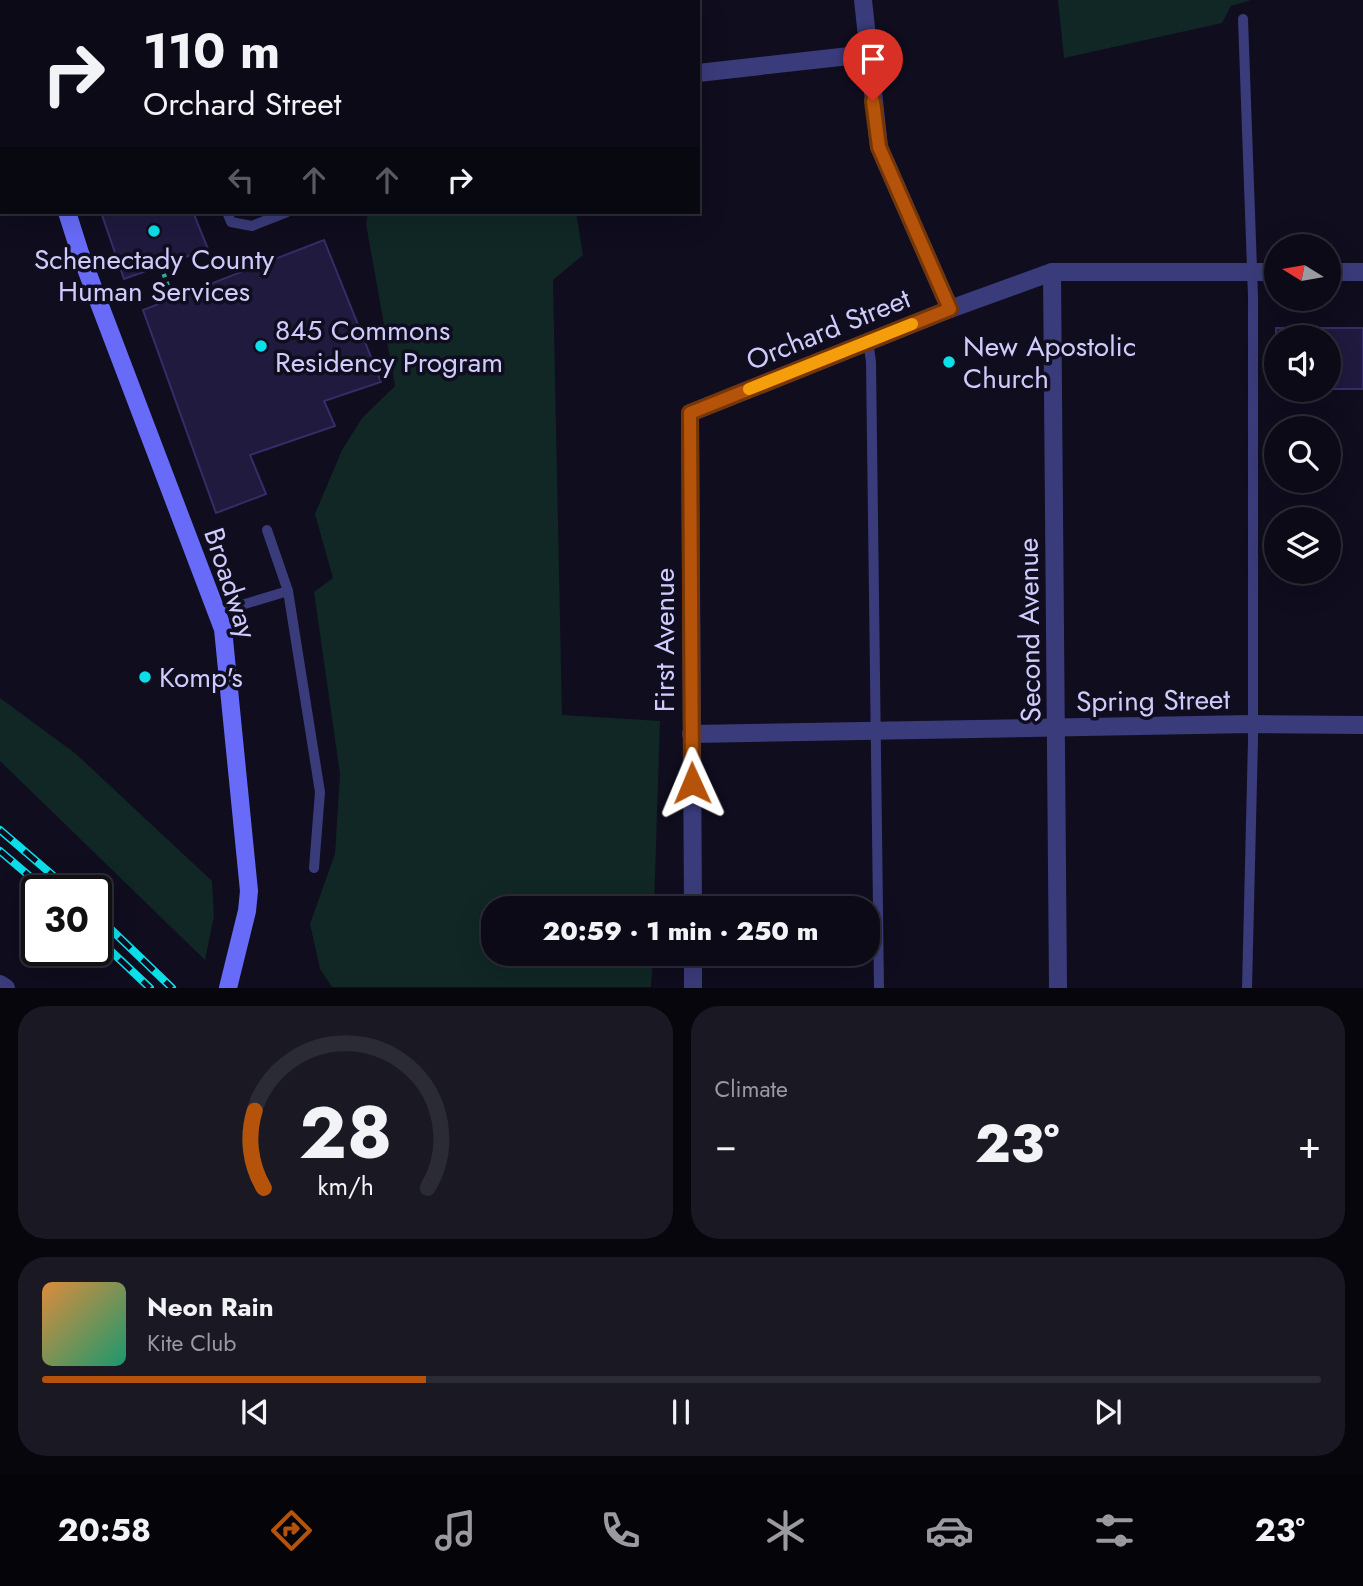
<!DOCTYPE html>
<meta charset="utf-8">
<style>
body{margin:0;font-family:Jost,sans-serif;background:#191823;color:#f1f3f6;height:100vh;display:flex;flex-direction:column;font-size:26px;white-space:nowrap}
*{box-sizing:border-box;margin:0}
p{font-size:23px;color:#9a9aa1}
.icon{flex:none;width:38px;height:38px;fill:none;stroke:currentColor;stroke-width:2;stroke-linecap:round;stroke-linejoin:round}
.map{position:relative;height:988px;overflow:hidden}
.side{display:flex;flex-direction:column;gap:18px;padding:18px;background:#06060c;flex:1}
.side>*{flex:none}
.banner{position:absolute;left:0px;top:0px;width:700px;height:214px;box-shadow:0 7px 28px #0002,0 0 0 2px #2b2b35;background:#0b0a16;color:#f1f3f6;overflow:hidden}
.needle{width:46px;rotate:281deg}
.fabs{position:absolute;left:1264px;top:234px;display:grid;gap:14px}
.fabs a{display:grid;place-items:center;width:77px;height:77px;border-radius:50%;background:#0b0a16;box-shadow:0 7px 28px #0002,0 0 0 2px #2b2b35;font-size:35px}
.speed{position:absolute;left:21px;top:875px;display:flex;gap:14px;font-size:35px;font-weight:700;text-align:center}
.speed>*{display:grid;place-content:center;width:91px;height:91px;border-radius:50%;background:#0b0a16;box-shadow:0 7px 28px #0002,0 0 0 2px #2b2b35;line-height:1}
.speed .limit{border:4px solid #111;border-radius:10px;background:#fff;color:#111}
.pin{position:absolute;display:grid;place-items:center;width:60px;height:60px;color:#fff;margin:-72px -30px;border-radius:50% 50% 50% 0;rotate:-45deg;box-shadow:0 0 7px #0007}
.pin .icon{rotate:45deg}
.me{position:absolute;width:77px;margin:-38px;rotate:359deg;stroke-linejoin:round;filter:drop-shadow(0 0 5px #0008)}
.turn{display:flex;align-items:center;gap:24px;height:147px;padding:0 28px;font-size:32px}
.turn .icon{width:91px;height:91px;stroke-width:2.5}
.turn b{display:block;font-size:49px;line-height:60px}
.lanes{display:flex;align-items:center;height:66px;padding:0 28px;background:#0003;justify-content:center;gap:35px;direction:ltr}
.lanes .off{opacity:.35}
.big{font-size:52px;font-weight:800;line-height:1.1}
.side .tile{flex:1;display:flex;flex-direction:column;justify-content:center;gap:10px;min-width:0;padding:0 24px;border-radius:28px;background:#191823}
.side .dial{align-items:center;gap:0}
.dial svg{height:182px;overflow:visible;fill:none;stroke:#2b2b35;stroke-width:7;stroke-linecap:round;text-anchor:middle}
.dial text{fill:#f1f3f6;stroke:none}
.song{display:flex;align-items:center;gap:21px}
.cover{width:84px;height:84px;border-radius:10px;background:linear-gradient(135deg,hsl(30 70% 55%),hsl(160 70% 35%))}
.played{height:7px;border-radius:4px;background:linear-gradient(90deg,#b45309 30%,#2b2b35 30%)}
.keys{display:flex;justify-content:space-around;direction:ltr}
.heat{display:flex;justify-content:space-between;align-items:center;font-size:38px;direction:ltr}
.side .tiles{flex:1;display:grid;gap:18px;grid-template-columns:1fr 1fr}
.tile:last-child{grid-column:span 2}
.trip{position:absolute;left:481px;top:896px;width:399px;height:70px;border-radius:28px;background:#0b0a16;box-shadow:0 7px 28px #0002,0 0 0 2px #2b2b35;font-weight:800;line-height:70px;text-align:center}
.tabs{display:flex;height:112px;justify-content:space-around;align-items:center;background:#040409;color:#9a9aa1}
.tabs .icon{width:49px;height:49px}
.tabs .active{color:#b45309}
.tabs b{font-size:32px;color:#f1f3f6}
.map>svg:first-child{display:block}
</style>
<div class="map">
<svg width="1363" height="988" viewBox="0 0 1363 988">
<rect width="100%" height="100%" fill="#0f0d1e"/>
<!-- green -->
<g fill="#102725">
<polygon points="1058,0 1251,0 1231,6 1222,23 1064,58"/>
<polygon points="368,212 576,212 583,255 553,280 562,715 660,721 654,908 494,908 494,954 653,954 651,987 332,987 320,969 310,924 335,854 340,774 314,592 333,578 315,514 342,450 362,418 395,386 366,224"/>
<polygon points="0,698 76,754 212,881 214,916 205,960 0,761"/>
</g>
<!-- building -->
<g fill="#1f1a3e" stroke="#362d68" stroke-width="2">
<polygon points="101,212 193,212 208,249 124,279"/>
<polygon points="324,240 381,382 324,401 335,426 250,455 266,494 216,513 143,310"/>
<polygon points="1276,328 1363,328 1363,389 1328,389 1328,338 1276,338"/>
</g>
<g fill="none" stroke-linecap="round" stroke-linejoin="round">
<!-- path -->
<polyline stroke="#33aa9c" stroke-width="4.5" stroke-dasharray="3.5 5" stroke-linecap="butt" points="161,266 172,298"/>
<!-- lane -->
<g stroke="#3a3b7a" stroke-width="10">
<polyline points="88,0 88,2"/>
<polyline points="153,0 154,2"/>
<polyline points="224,0 225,2"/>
<polyline points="1243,19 1253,296 1253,740 1247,988"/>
<polyline points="0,95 2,95"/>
<polyline points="227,212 231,222 252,226 287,212"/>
<polyline points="868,341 871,362 879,988"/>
<polyline points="288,591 320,792 314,868"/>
<polyline points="218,612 288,591 267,530"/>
</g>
<!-- street -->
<g stroke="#3a3b7a" stroke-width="18">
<polyline points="863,0 879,147 950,309"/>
<polyline points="698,73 867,54"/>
<polyline points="1052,272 1058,988"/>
<polyline points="1328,272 1363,272"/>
<polyline points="691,734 1251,724 1363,725"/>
<polyline points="693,908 690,413 950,309 1052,272 1276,272"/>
<polyline points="693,954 693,988"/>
<polyline points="0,984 6,988"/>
</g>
<!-- secondary -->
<g stroke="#676bf8" stroke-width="18">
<polyline points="2,0 2,2"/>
<polyline points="67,212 80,253 223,629 249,891 247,911 228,988"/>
</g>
<defs>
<g id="rail">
<polyline points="0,830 71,891"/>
<polyline points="0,851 47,891"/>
<polyline points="96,915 172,988"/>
<polyline points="96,937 150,988"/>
</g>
</defs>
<!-- rail casing -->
<use href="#rail" stroke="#0bdfea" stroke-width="8"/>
<!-- rail -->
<use href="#rail" stroke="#0f0d1e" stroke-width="5" stroke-dasharray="16" stroke-linecap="butt"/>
</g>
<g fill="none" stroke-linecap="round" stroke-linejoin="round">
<defs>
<polyline id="route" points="692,783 690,413 950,309 879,147 873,101"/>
</defs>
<!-- route casing -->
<use href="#route" stroke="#753606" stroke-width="18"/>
<!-- route -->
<use href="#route" stroke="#b45309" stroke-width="12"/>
<!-- slow -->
<polyline stroke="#f59e0b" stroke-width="12" points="749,389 912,324"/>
</g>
<!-- markers -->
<g fill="#0bdfea" stroke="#0f0d1e" stroke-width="2.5">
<circle cx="154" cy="231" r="7"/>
<circle cx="261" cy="346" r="7"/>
<circle cx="949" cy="362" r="7"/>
<circle cx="145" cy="677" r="7"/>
</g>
<g text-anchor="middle" stroke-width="7" stroke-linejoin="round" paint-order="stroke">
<!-- poi labels -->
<g font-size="28" fill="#cfccfd" stroke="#0f0d1e" text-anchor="start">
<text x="154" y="269" text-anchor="middle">Schenectady County<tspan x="154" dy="32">Human Services</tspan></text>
<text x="275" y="340">845 Commons<tspan x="275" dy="32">Residency Program</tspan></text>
<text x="963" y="356">New Apostolic<tspan x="963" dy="32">Church</tspan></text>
<text x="159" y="687">Komp's</text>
</g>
<!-- street labels -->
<g font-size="28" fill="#cfccfd" stroke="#0f0d1e">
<text transform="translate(828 329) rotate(-22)" y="10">Orchard Street</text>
<text transform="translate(231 583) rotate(72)" y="10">Broadway</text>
<text transform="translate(1029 630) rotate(-91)" y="10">Second Avenue</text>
<text transform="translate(664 640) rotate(-90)" y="10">First Avenue</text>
<text transform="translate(1153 700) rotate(-1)" y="10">Spring Street</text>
</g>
</g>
</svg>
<div class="fabs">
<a><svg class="needle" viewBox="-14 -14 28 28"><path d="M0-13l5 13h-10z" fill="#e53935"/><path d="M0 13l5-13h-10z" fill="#9a9aa1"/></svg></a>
<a><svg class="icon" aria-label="sound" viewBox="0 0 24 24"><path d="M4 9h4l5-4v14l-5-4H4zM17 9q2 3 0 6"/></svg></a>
<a><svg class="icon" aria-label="search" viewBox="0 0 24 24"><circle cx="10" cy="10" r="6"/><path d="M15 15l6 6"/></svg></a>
<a><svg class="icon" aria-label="layers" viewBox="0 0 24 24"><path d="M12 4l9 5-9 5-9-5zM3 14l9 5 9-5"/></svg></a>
</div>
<div class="speed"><div class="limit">30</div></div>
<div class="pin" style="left:873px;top:101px;background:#d93025"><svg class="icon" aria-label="arrive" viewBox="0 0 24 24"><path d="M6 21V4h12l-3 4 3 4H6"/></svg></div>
<svg class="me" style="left:692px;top:783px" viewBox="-20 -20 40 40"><path d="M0-17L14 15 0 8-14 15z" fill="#b45309" stroke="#fff" stroke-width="4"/></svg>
<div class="trip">20:59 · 1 min · 250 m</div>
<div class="banner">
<div class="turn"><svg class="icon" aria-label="right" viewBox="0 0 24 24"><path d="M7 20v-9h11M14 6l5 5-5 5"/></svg><div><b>110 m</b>Orchard Street</div></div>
<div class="lanes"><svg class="icon off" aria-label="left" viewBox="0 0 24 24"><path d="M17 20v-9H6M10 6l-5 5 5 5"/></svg><svg class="icon off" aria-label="ahead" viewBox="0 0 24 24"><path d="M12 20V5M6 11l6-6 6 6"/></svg><svg class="icon off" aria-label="ahead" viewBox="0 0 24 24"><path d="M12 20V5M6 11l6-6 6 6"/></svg><svg class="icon" aria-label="right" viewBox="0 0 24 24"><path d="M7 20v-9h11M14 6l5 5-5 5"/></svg></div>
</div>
</div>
<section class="side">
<div class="tiles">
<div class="tile dial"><svg viewBox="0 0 100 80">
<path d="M14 69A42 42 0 1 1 86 69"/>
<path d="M14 69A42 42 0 0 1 10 35" stroke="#b45309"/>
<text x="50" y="56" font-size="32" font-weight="700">28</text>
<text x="50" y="72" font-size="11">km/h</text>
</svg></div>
<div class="tile"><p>Climate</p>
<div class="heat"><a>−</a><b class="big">23°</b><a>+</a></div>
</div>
<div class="tile">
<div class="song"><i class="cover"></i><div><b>Neon Rain</b><p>Kite Club</p></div></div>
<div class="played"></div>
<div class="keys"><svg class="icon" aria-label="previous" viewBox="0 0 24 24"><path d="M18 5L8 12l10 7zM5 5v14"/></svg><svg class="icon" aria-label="pause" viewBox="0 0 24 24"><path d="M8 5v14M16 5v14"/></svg><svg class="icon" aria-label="next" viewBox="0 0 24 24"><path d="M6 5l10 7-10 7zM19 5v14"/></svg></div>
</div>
</div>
</section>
<nav class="tabs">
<b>20:58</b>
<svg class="icon active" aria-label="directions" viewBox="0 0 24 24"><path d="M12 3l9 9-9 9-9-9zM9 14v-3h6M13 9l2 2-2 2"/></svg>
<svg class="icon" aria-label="music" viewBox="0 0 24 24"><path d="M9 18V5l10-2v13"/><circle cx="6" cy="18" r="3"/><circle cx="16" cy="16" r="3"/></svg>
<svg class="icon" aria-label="phone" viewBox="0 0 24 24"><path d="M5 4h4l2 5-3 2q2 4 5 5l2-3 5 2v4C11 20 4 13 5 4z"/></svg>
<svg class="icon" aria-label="climate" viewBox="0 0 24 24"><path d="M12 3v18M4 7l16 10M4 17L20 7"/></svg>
<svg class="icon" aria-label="car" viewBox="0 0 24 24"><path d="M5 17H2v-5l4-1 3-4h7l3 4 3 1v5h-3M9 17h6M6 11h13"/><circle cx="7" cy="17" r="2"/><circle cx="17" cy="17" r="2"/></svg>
<svg class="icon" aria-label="filters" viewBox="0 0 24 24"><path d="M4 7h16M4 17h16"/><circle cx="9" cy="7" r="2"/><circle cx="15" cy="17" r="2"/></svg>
<b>23°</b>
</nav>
